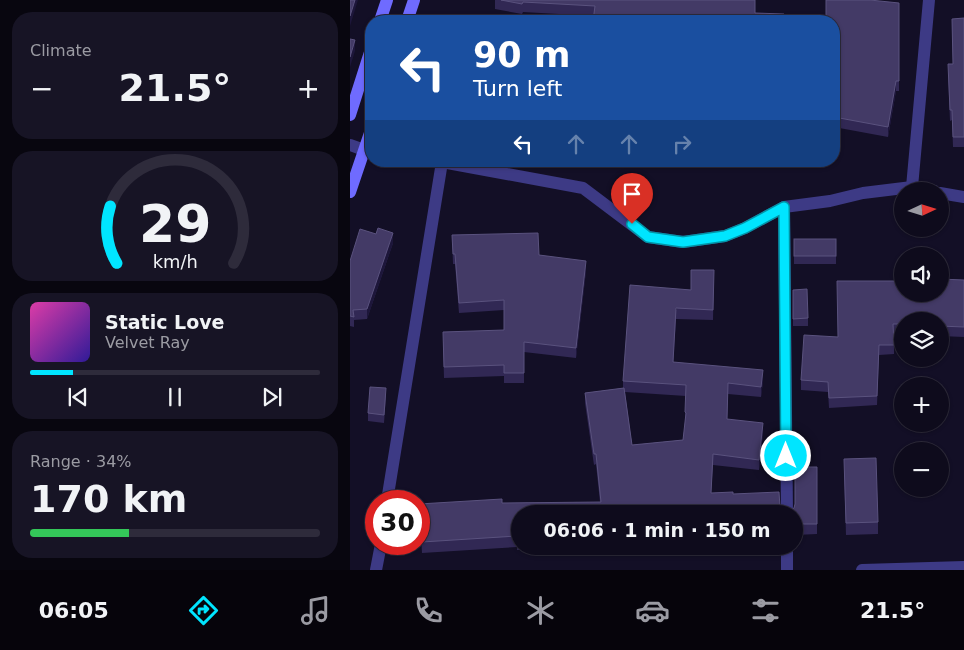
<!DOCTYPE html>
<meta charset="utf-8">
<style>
body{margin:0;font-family:"DejaVu Sans",sans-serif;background:#171425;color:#f1f3f6;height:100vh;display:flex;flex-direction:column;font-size:19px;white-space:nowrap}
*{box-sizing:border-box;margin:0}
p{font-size:16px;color:#9b9ba3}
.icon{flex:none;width:28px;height:28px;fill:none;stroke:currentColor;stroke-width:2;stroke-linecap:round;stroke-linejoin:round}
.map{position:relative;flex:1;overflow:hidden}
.sheet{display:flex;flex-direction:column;gap:12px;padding:12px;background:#08060f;width:350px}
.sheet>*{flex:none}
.guide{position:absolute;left:15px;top:15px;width:475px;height:152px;border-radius:20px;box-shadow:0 1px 4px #0004,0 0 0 1px #2e2b3b;background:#1a4fa0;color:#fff;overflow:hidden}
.needle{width:32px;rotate:86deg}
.tools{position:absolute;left:544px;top:182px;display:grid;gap:10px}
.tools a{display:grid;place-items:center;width:55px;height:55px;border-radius:50%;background:#0e0b1c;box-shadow:0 1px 4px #0004,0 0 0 1px #2e2b3b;font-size:25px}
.speed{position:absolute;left:15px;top:490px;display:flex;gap:10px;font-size:25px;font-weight:700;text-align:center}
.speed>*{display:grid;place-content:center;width:65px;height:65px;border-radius:50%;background:#0e0b1c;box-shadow:0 1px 4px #0004,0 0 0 1px #2e2b3b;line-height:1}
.speed .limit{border:8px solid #d22;background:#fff;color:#111}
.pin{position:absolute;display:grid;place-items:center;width:42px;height:42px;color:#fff;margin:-51px -21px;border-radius:50% 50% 50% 0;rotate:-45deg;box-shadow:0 0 5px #0007}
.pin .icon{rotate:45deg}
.me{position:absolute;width:55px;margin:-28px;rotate:0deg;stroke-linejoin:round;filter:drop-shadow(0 0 4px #0008)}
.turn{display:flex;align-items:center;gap:18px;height:105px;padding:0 25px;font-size:22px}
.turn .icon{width:65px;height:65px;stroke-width:2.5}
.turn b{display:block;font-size:35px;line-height:42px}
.lanes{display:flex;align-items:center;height:48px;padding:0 25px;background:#0003;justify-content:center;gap:25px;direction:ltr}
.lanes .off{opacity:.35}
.big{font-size:38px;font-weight:700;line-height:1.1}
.sheet .widget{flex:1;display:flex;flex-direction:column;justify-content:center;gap:8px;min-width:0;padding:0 18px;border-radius:20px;background:#171425}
.sheet .dial{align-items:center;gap:0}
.dial svg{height:130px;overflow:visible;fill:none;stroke:#2e2b3b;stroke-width:7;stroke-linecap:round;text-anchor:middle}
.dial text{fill:#f1f3f6;stroke:none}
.song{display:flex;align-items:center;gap:15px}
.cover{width:60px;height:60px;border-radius:8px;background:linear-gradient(135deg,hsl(320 70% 55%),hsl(250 70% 35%))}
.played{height:5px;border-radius:2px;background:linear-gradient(90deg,#00e5ff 15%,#2e2b3b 15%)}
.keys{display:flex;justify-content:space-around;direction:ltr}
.heat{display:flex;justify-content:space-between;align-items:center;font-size:28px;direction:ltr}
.charge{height:8px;border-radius:4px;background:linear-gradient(90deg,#34c759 34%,#2e2b3b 0)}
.trip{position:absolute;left:161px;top:505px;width:292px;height:50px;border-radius:25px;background:#0e0b1c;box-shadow:0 1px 4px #0004,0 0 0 1px #2e2b3b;font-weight:700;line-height:50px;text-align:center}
.tab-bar{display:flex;height:80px;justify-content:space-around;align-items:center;background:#06040b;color:#9b9ba3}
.tab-bar .icon{width:35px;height:35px}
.tab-bar .current{color:#00e5ff}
.tab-bar b{font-size:22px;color:#f1f3f6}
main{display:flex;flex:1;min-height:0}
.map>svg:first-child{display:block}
</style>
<main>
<section class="sheet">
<div class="widget"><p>Climate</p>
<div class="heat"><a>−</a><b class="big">21.5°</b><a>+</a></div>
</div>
<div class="widget dial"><svg viewBox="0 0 100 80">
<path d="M14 69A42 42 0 1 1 86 69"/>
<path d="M14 69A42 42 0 0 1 10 34" stroke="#00e5ff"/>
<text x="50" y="56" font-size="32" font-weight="700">29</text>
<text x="50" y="72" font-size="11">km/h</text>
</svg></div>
<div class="widget">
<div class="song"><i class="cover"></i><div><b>Static Love</b><p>Velvet Ray</p></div></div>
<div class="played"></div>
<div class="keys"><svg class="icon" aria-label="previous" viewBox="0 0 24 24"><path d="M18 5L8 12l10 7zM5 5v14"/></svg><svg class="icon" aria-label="pause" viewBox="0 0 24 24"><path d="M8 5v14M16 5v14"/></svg><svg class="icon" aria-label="next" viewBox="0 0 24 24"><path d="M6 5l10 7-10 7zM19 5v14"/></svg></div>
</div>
<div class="widget"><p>Range · 34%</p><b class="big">170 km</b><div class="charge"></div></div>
</section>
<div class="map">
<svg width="614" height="570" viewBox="0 0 614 570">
<rect width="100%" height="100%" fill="#130f26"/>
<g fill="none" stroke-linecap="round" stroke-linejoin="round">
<!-- minor -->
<g stroke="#3d3a85" stroke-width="12">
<polyline points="92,162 233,188 298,237 333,242 375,236 395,228 434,207 480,201 513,193 562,187 584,191"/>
<polyline points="562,187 579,0"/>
<polyline points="590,193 614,197"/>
<polyline points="434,207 437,514"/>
<polyline points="37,501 92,162 90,161"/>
<polyline points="437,546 437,570"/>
<polyline points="26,570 31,544"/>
<polyline points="512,570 614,567"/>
</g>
<!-- tertiary -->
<polyline stroke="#3d3a85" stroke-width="12" points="0,145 14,150"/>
<!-- secondary -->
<g stroke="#6f6bff" stroke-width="12">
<polyline points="30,21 37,0"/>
<polyline points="57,21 64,0"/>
<polyline points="0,115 21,49"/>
<polyline points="0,192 21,130"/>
</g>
</g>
<!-- wall -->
<g fill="#312854" fill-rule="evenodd">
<polygon points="145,0 405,0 244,16 173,12 172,14 145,9"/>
<polygon points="549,3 549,91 546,91 538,137 484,127 484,21"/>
<polygon points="614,18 614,147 603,147 602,120 600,121 598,74 603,64 602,19"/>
<polygon points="102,235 189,255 236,271 226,358 174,352 174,383 154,383 154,376 94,378 93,342 154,330 154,310 109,313 105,264 103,264"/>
<rect x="444" y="239" width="42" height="25"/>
<polygon points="43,243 17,319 4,320 4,327 0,326 0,261"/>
<path d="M 364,270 L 363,320 L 326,319 L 323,362 L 413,381 L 411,397 L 378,394 L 377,419 L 413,434 L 409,470 L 363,465 L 361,493 L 383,494 L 430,507 L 433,510 L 438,512 L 444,508 L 467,467 L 467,534 L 445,535 L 445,514 L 170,514 L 170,546 L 262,546 L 249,548 L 249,549 L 167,550 L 167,547 L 72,553 L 69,504 L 250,502 L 246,464 L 244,465 L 235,403 L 235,393 L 273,388 L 273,381 L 341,290 ZM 275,392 L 336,396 L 335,423 L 333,440 L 282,445 Z"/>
<polygon points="614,280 614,337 590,336 590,321 552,321 552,333 544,334 544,354 529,355 527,405 479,408 478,392 451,390 451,380 550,281"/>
<polygon points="443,290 458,318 458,326 443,326"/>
<polygon points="36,395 34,423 18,421 18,413"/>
<polygon points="494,470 528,522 528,534 496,535"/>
<polygon points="345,546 419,546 419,548 345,553"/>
</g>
<!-- shaded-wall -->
<g fill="#1d163a">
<polygon points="5,0 8,0 0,26 0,16"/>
<polygon points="5,40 5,51 0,67 0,57"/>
<polygon points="546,81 546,91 538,137 538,127"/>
<polygon points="43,233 43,243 17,319 17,309"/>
<polygon points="236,261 236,271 226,358 226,348"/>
<polygon points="326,308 326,319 323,372 323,362"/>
<polygon points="413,370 413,381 411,397 411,387"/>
<polygon points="413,423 413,434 409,470 409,460"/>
</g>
<!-- building -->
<g fill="#433a66" stroke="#5a527e">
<polygon points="0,0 5,0 0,16"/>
<polygon points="151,0 405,0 405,13 434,14 434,21 243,21 245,6 173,2 172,4"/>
<polygon points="476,0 520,0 549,3 549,81 546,81 538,127 484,117 484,21 476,21"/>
<polygon points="614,18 614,137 603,137 602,110 600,110 598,64 603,64 602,19"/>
<polygon points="0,39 5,40 0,57"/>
<polygon points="28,228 43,233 17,309 3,310 4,317 0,316 0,261 10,229 26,234"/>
<polygon points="188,233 189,255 236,261 226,348 174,342 174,373 154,373 154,365 94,367 93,332 154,330 154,300 109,303 105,254 103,254 102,235"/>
<rect x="444" y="239" width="42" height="17"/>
<polygon points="341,270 364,270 363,310 326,308 323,362 413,370 411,387 378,383 377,419 413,423 409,460 363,454 361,493 383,492 383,494 429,492 430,507 433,510 438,512 444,508 445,504 445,467 467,467 467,524 445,524 445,514 170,514 170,540 167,540 167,536 72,542 69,504 152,499 152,503 251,502 246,454 244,454 235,393 274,388 282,445 333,440 336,413 335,412 336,385 273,381 280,285 341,290"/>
<polygon points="590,279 614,280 614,327 590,326 590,321 552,321 552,324 543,324 544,345 529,345 527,396 479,398 478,382 451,380 454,335 488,337 487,281 550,281 550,280 552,280 552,294 590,294"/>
<polygon points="457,289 458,318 443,319 443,290"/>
<polygon points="20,387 36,388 34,415 18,413"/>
<polygon points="526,458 528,522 496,523 494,459"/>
</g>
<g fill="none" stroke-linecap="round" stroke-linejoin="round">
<defs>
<polyline id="route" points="282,224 298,237 333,242 375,236 395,228 434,207 436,456"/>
</defs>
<!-- route casing -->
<use href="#route" stroke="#0095a6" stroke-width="12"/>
<!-- route -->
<use href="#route" stroke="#00e5ff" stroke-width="9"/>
</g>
</svg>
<div class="tools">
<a><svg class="needle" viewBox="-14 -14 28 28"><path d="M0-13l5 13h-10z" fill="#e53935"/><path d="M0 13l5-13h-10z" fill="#9b9ba3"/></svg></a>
<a><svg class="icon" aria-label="sound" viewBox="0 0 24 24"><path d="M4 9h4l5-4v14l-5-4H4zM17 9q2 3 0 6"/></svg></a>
<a><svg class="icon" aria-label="layers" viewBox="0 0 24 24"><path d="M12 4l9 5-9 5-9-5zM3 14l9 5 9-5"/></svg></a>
<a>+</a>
<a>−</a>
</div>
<div class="speed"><div class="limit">30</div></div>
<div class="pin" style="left:282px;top:224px;background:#d93025"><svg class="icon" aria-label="arrive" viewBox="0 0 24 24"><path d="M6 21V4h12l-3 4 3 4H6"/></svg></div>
<svg class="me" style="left:436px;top:456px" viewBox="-20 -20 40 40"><circle r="17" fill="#00e5ff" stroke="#fff" stroke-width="3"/><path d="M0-11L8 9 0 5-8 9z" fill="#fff"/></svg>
<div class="trip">06:06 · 1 min · 150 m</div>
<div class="guide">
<div class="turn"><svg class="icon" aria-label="left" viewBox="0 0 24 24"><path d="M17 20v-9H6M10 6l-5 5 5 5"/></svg><div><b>90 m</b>Turn left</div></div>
<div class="lanes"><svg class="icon" aria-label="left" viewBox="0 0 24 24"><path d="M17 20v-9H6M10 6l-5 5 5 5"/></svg><svg class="icon off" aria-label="ahead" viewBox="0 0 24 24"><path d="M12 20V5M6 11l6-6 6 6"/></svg><svg class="icon off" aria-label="ahead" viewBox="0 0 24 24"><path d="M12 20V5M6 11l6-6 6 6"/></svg><svg class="icon off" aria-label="right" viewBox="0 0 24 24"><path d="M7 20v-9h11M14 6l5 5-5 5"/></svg></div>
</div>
</div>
</main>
<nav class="tab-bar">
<b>06:05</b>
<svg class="icon current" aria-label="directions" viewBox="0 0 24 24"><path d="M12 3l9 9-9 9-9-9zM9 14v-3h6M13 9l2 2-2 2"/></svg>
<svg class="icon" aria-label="music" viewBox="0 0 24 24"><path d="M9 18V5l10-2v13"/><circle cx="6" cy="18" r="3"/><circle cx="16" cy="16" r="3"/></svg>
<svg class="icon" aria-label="phone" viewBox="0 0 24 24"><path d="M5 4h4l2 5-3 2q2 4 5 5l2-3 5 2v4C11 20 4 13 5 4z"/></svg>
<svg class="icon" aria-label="climate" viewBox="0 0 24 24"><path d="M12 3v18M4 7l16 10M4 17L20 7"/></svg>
<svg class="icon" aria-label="car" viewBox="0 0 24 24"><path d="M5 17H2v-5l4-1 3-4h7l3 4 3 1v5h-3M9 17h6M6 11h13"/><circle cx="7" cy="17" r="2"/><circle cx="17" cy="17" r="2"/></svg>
<svg class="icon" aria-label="filters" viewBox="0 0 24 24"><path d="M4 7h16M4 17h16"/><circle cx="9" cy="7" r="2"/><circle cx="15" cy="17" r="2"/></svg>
<b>21.5°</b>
</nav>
